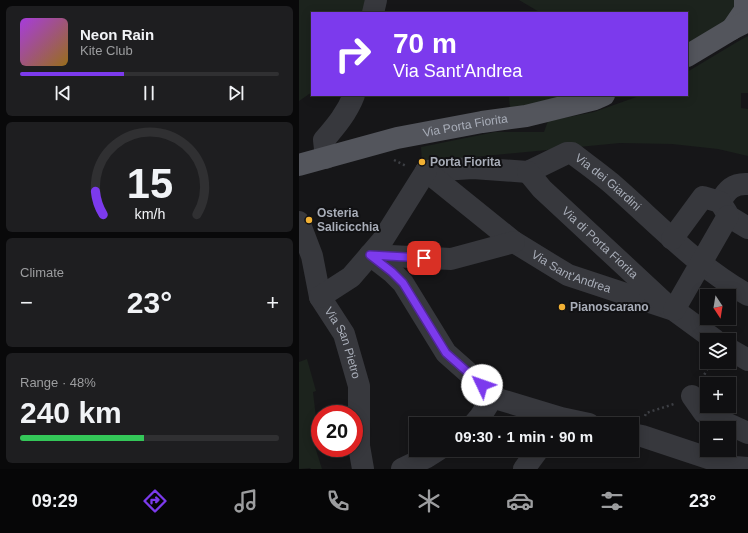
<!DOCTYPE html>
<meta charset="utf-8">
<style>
body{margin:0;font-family:Helvetica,sans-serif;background:#1e1e20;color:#f1f3f6;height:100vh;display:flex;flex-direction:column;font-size:15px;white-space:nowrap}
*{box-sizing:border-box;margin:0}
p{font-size:13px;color:#9c9d9f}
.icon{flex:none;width:22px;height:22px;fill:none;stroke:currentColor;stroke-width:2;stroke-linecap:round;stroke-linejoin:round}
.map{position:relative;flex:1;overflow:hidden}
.sheet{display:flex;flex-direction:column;gap:6px;padding:6px;background:#09090a;width:299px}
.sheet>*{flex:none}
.guide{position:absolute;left:12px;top:12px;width:377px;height:84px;border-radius:0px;box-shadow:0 2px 10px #0003,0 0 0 1px #303032;background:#7c3aed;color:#fff;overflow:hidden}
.needle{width:26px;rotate:168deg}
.controls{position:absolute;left:401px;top:289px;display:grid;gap:8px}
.controls a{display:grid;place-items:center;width:36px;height:36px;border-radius:0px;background:#101012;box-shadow:0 2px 10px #0003,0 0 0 1px #303032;font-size:20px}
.speed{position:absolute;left:12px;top:405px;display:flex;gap:8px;font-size:20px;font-weight:700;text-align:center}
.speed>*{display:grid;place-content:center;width:52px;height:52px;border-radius:50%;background:#101012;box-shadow:0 2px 10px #0003,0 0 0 1px #303032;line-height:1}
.speed .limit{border:6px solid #d22;background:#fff;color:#111}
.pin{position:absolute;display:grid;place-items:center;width:34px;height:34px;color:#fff;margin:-17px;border-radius:8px;box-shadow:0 2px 6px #0006}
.me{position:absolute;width:44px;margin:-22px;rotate:312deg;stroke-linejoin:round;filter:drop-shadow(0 0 3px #0008)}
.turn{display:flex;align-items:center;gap:14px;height:84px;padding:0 16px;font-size:18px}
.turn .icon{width:52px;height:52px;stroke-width:2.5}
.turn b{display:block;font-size:28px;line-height:34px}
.big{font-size:30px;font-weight:800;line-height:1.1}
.sheet .tile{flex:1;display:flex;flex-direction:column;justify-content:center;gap:6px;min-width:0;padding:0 14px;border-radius:6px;background:#1e1e20}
.sheet .dial{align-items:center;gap:0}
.dial svg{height:104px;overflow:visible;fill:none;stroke:#303032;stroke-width:7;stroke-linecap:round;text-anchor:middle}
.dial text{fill:#f1f3f6;stroke:none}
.song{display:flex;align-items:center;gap:12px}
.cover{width:48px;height:48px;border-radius:6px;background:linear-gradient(135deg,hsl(280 70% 55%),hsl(40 70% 35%))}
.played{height:4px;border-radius:2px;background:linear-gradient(90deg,#7c3aed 40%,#303032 40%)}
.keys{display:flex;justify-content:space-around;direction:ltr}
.heat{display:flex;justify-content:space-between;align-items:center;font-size:22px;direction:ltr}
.charge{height:6px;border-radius:3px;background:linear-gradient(90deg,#34c759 48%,#303032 0)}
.trip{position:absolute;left:110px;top:417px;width:230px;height:40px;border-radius:0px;background:#101012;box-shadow:0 2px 10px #0003,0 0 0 1px #303032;font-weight:800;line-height:40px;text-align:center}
.menu{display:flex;height:64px;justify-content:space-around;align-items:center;background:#060607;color:#9c9d9f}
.menu .icon{width:28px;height:28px}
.menu .on{color:#7c3aed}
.menu b{font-size:18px;color:#f1f3f6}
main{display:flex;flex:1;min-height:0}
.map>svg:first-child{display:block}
</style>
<main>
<section class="sheet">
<div class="tile">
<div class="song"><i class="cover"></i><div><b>Neon Rain</b><p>Kite Club</p></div></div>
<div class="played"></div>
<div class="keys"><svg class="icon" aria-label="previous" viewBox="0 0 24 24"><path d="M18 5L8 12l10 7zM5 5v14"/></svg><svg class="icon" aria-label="pause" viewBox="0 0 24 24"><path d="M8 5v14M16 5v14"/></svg><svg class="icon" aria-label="next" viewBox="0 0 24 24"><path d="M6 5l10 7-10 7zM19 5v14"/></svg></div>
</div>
<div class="tile dial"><svg viewBox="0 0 100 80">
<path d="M14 69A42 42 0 1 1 86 69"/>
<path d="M14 69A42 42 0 0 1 8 51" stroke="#7c3aed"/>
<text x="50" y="56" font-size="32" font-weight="700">15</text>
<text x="50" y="72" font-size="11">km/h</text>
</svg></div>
<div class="tile"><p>Climate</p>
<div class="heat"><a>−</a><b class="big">23°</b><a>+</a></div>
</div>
<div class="tile"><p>Range · 48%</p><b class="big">240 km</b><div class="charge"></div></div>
</section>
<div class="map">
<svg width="449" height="469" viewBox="0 0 449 469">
<rect width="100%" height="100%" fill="#161618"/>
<!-- green -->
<g fill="#1c231d">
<polygon points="0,0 71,0 68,13 13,13 13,92 0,101"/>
<polygon points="220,0 438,0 428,23 388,47 388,13 242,13"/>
<polygon points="449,36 449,93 442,93 442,108 449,109 449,156 419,149 373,144 321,143 123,162 122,147 196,132 245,132 249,121 295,112 343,95 388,95 388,72 438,42"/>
<polygon points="210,95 278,95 211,110"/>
<polygon points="8,359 17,391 14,392 18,426 13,426 13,437 23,469 12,469 11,468 0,469 0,362"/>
</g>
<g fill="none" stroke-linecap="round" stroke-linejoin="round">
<!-- path -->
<g stroke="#3d3f44" stroke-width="2.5" stroke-dasharray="2 3" stroke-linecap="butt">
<polyline points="95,160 107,166"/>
<polyline points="403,379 412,362"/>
<polyline points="346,416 347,413 375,404"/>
</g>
<!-- minor -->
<g stroke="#37383d" stroke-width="22">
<polyline points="74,13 77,0"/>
<path d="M 27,158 L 25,140 C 37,126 48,113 55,95"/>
<path id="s1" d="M 127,171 L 174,168 L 229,172 L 268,153 L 273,153 C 286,163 300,173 312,183 C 357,222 397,266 449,295"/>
<path id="s2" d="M 127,171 L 215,242 L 269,275 L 375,310 L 416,340"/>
<path id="s3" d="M 229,172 L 243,189 L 369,306"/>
<path d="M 428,213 L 421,202 C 428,190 434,183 449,184"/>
<polyline points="429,216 449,228"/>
<path id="s4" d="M 0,222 L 13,256 L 21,297 L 45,334 L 60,386 L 60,446 L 64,469"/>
<polyline points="373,239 404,197 421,202"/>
<polyline points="71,255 93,272 104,283 147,353 199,399 262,418 290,424"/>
<polyline points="71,255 152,259 215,242"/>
<polyline points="21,297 52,277 83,241 127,171"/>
<polyline points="375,310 429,216"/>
<polyline points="430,349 449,360"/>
<polyline points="393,396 405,413 449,433"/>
<polyline points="175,424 181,417 195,395"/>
<polyline points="333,434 343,436 436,467 449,468"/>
<polyline points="103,469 128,457 139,450"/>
<polyline points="225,469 239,450"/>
</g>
<!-- major -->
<g stroke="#53555c" stroke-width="22">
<polyline points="433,29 446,10 446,0"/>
<polyline points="388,56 433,29 449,21"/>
<path id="s5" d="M 0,165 L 98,138 L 183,122 L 227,116 L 296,99 L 305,95"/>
</g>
</g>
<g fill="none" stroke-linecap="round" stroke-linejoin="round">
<defs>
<polyline id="route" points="125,258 71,255 93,272 104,283 147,353 183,385"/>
</defs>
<!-- route casing -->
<use href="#route" stroke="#51269a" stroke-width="10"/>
<!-- route -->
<use href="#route" stroke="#7c3aed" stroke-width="7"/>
</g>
<!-- markers -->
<g fill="#f2b134" stroke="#111113" stroke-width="1.5">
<circle cx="123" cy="162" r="4"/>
<circle cx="10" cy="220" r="4"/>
<circle cx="263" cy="307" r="4"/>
</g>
<g text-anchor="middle" stroke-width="4" stroke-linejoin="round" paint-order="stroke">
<!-- street labels -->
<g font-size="12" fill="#a8adb8" stroke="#111113">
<text dy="4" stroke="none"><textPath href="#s5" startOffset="171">Via Porta Fiorita</textPath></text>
<text dy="4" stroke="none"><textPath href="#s1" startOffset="197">Via dei Giardini</textPath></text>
<text dy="4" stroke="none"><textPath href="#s3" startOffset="101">Via di Porta Fiorita</textPath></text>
<text dy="4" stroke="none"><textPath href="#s2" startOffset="178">Via Sant'Andrea</textPath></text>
<text dy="4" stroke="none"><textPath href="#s4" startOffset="130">Via San Pietro</textPath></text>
</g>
<!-- poi labels -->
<g font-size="12" font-weight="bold" fill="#a8adb8" stroke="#111113" text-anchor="start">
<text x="131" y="166">Porta Fiorita</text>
<text x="18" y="217">Osteria<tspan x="18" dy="14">Salicicchia</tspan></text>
<text x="271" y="311">Pianoscarano</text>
</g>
</g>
</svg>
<div class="controls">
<a><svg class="needle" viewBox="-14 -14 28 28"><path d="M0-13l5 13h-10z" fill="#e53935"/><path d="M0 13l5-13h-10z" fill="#9c9d9f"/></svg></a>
<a><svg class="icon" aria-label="layers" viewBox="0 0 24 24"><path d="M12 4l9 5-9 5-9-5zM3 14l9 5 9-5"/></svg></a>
<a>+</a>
<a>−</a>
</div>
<div class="speed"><div class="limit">20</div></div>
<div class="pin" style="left:125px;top:258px;background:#d93025"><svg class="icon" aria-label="arrive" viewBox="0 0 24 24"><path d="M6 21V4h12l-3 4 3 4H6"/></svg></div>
<svg class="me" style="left:183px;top:385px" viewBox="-20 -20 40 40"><circle r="19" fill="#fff"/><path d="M0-13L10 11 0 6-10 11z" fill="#7c3aed"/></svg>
<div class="trip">09:30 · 1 min · 90 m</div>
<div class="guide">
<div class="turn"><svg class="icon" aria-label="right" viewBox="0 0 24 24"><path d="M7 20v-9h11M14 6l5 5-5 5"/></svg><div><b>70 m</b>Via Sant'Andrea</div></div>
</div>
</div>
</main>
<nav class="menu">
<b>09:29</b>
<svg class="icon on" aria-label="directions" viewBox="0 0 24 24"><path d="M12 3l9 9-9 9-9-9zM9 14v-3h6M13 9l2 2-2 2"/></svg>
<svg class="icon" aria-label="music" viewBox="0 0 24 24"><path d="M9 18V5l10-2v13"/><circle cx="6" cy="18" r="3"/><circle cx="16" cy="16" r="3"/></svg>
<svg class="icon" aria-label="phone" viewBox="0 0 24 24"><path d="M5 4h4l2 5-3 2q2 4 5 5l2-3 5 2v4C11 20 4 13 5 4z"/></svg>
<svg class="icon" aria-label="climate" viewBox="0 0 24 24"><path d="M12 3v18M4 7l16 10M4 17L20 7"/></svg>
<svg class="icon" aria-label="car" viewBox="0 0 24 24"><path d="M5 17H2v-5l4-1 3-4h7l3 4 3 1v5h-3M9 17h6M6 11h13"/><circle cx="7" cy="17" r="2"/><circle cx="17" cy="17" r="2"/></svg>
<svg class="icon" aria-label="filters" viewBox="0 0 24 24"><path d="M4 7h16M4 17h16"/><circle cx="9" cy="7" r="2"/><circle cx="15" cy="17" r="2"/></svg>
<b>23°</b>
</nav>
